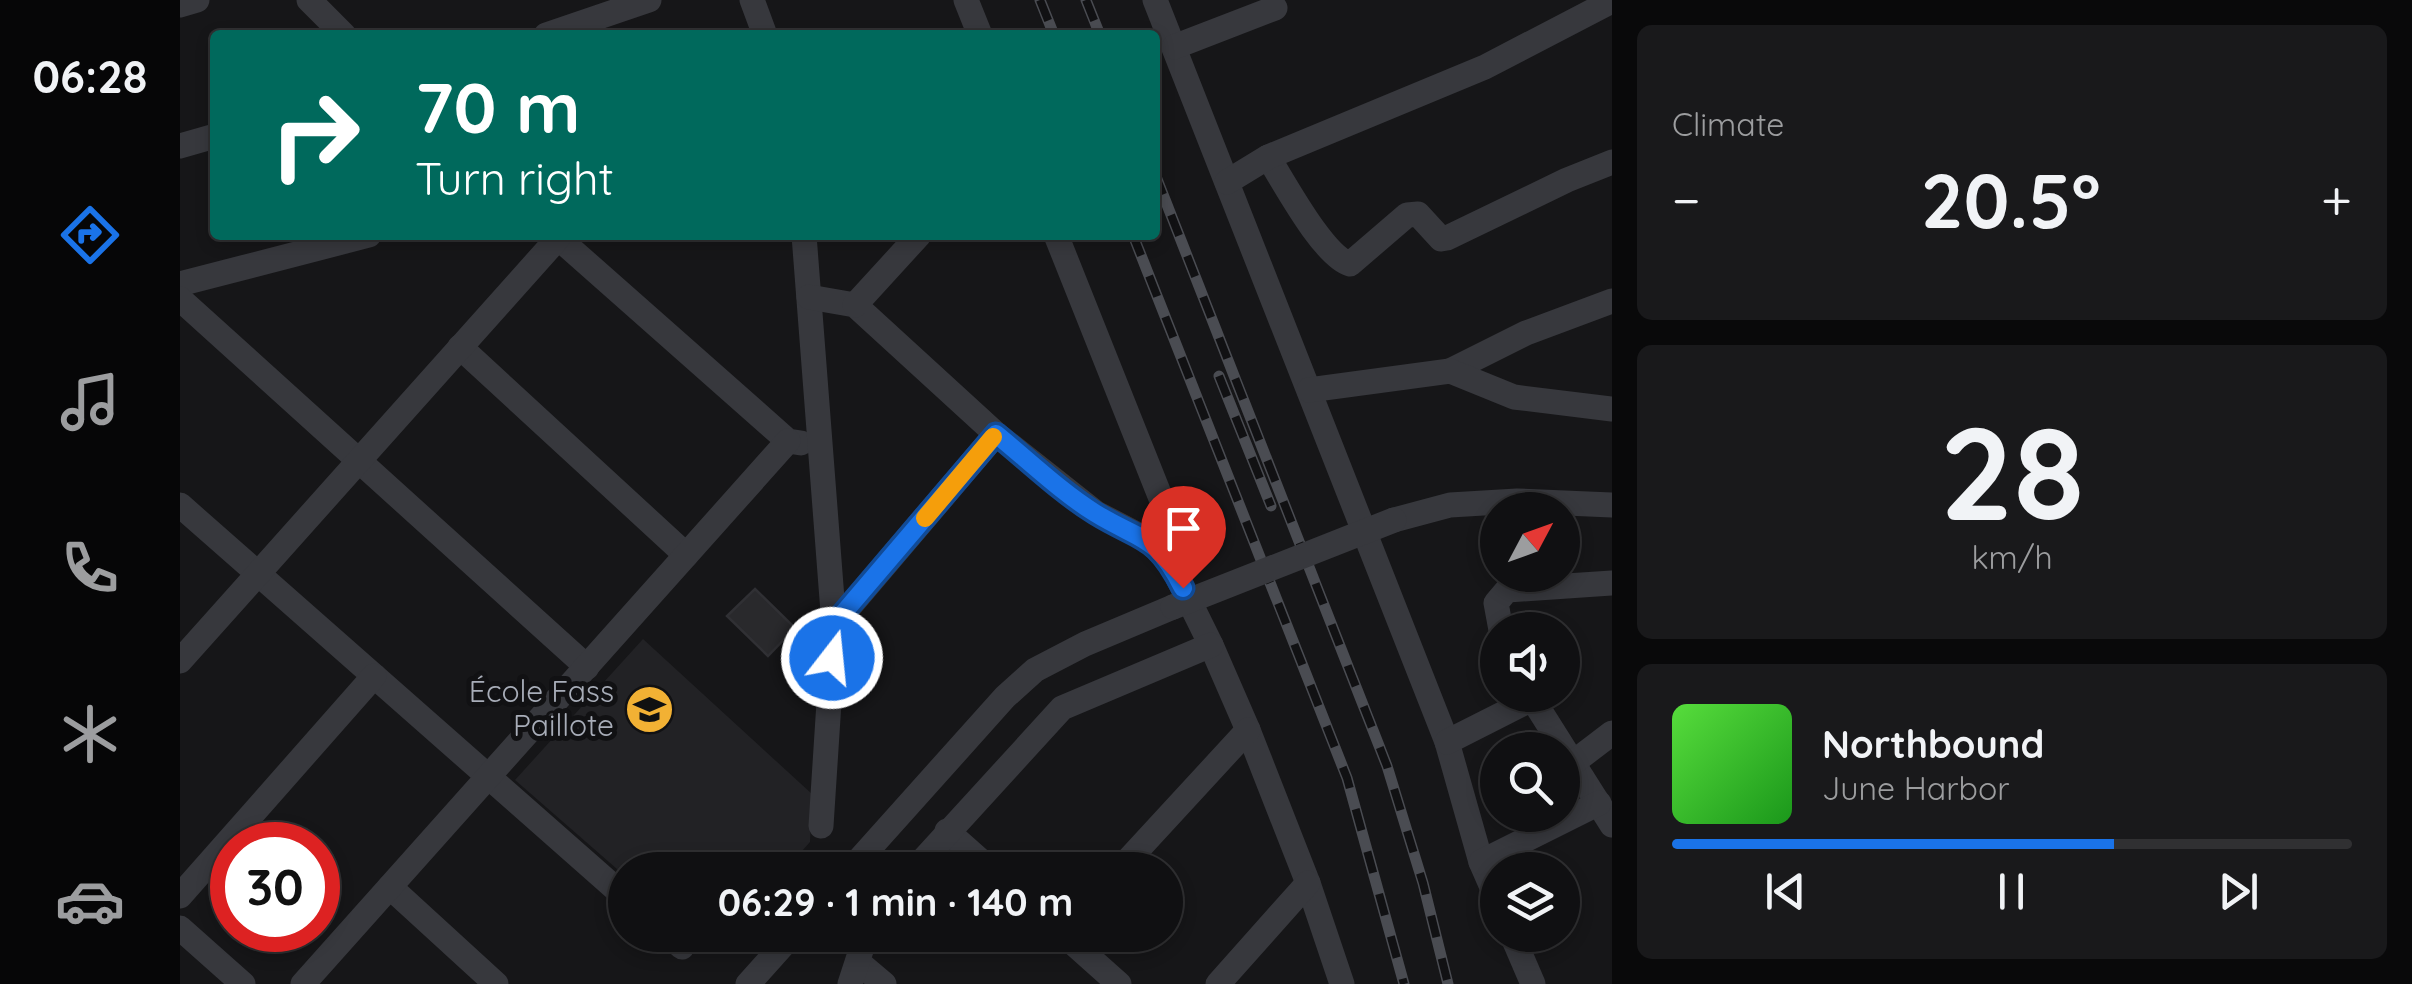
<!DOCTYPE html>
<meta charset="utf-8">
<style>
body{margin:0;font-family:Quicksand,sans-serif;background:#19191b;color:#f1f3f6;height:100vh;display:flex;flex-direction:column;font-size:38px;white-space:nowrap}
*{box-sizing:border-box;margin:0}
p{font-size:32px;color:#9c9d9f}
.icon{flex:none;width:55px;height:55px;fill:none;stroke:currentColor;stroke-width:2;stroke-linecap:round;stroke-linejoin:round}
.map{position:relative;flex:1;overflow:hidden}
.drawer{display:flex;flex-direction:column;gap:25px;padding:25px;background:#09090a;width:800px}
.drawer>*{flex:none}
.guide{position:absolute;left:30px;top:30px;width:950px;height:210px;border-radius:10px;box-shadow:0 5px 15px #0003,0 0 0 2px #303032;background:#00695c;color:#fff;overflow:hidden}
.needle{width:65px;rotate:49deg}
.tools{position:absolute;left:1300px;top:492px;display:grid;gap:20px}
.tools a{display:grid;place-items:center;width:100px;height:100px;border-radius:50%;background:#101012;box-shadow:0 5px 15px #0003,0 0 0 2px #303032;font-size:50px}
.speed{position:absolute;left:30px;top:822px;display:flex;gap:20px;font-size:50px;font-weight:700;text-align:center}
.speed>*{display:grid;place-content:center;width:130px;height:130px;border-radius:50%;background:#101012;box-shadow:0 5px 15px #0003,0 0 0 2px #303032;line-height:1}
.speed .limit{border:15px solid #d22;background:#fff;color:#111}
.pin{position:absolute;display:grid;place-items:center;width:85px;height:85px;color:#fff;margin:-102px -42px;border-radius:50% 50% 50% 0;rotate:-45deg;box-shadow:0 0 10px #0007}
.pin .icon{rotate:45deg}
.me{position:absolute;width:110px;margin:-55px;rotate:16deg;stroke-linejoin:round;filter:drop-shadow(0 0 8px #0008)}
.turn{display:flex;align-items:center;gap:35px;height:210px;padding:0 40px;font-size:45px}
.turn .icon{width:130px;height:130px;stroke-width:2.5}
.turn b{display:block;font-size:70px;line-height:85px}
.big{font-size:75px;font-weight:700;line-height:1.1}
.drawer .widget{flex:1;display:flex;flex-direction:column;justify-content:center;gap:15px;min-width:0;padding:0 35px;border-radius:15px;background:#19191b}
.drawer .dial{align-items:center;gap:0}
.dial b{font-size:130px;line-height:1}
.song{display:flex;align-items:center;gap:30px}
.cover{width:120px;height:120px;border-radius:15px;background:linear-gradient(135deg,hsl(110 70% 55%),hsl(120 70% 35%))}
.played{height:10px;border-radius:5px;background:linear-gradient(90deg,#1a73e8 65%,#303032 65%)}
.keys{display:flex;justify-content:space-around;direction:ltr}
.heat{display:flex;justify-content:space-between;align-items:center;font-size:55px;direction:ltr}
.trip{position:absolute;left:428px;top:852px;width:575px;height:100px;border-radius:50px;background:#101012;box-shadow:0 5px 15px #0003,0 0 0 2px #303032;font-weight:700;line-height:100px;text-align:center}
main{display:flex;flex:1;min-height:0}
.menu{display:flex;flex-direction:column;width:180px;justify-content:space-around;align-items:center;background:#060607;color:#9c9d9f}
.menu .icon{width:70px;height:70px}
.menu .on{color:#1a73e8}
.menu b{font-size:45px;color:#f1f3f6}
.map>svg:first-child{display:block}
</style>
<main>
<nav class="menu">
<b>06:28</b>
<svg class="icon on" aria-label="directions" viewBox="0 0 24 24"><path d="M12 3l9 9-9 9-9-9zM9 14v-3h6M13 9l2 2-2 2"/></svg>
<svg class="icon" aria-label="music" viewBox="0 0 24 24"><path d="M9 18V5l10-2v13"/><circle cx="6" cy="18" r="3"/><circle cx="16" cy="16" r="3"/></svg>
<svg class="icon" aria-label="phone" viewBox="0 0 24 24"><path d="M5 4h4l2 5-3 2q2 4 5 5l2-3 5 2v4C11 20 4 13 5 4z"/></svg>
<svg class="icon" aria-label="climate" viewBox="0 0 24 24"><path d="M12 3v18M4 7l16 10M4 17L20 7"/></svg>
<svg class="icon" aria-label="car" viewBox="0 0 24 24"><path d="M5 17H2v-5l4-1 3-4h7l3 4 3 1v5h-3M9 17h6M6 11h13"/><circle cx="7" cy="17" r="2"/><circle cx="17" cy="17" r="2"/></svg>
</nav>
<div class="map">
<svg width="1432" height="984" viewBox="0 0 1432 984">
<rect width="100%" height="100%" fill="#161618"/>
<!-- built -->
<polygon fill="#222225" points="463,639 632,794 630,842 605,870 445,870 445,876 335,780"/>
<!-- building -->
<polygon fill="#29292c" stroke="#303034" stroke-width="2.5" points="575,589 615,628 588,656 547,616"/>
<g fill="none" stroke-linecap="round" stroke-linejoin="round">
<!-- minor -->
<g stroke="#37383d" stroke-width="25">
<polyline points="129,0 164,35"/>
<polyline points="572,0 585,35"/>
<polyline points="786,0 800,35"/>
<polyline points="975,0 1267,742 1301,862 1318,901"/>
<polyline points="0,5 17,0"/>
<polyline points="366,35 469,0"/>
<polyline points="994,47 1095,8"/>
<polyline points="0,146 35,136"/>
<path d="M 1088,157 C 1104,182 1143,256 1170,264 L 1227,215 L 1238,214 L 1261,239 L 1267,238 L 1387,180 L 1432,162"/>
<polyline points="1047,182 1088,157 1305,67 1432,1"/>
<polyline points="375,235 608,441 621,443"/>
<polyline points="624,235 654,625 641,826"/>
<polyline points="876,235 988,516"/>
<polyline points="0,284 189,235"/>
<polyline points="629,297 675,305 816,434 916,513 966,539 989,560 1031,645 1068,730 1128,883 1162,984"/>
<polyline points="0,299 407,667"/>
<polyline points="675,305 739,235"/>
<polyline points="280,347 506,555"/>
<polyline points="1270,371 1346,333 1432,301"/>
<polyline points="1129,390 1270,371 1334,397 1432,409"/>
<polyline points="0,505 445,897"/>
<polyline points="1214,520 1270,505 1337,501 1432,505"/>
<polyline points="654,625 816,434"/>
<polyline points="1321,630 1316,603 1327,590 1432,583"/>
<polyline points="0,661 378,238"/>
<polyline points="1350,695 1432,825"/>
<polyline points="1267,742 1352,699"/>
<polyline points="1394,762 1432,733"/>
<polyline points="767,831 811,870"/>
<polyline points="1301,862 1419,803"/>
<polyline points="670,870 825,697 855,670 905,644 993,607"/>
<polyline points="734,870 882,708 1031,645"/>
<polyline points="939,870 1068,730"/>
<polyline points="210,887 316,984"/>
<polyline points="0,896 194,676"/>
<polyline points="0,928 63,984"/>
<polyline points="488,935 502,947"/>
<polyline points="884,935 939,984"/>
<polyline points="1332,935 1353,984"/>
<polyline points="678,962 704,984"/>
<polyline points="123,984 608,441"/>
<polyline points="568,984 612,935"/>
<polyline points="670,984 686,935"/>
<polyline points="1038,984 1128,883"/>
</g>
<defs>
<g id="rail">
<polyline points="860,0 874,35"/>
<polyline points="906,0 920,35"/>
<polyline points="975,174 1207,766 1243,883 1268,984"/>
<polyline points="953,235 1167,778 1224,984"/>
<polyline points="1039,376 1091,506"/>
</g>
</defs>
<!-- rail casing -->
<use href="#rail" stroke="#4a4c52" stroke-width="11"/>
<!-- rail -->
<use href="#rail" stroke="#111113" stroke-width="8" stroke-dasharray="22" stroke-linecap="butt"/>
<!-- minor-bridge -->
<polyline stroke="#37383d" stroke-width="25" points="993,607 1214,520"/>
</g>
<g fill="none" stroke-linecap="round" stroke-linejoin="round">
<defs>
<path id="route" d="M 652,658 L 654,624 L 816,434 C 848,460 880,491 915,513 C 962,542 975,533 1003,588"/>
</defs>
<!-- route casing -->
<use href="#route" stroke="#114b97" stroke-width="25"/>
<!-- route -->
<use href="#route" stroke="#1a73e8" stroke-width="18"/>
<!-- slow -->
<polyline stroke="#f59e0b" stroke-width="18" points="745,518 813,437"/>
</g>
<!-- icons -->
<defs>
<symbol id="school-disc" viewBox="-11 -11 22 22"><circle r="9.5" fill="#f2b134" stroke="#111113"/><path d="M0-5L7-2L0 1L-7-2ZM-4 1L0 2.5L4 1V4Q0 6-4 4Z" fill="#111"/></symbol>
</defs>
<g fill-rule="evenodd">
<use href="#school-disc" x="442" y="682" width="55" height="55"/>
</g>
<g text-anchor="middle" stroke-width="10" stroke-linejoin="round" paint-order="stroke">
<!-- poi labels -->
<g font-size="30" fill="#a8adb8" stroke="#111113" text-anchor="end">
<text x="434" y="702">École Fass<tspan x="434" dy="34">Paillote</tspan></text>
</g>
</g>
</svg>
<div class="tools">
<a><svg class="needle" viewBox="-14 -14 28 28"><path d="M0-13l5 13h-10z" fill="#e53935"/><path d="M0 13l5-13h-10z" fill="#9c9d9f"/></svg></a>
<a><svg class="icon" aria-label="sound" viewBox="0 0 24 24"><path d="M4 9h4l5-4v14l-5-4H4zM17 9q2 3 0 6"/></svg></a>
<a><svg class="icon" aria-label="search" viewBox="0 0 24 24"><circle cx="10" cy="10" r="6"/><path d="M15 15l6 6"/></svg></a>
<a><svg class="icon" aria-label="layers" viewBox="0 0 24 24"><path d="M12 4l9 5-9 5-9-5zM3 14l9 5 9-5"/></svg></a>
</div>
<div class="speed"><div class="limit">30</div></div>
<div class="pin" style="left:1003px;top:588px;background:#d93025"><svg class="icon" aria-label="arrive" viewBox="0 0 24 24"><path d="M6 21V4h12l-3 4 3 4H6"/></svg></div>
<svg class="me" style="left:652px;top:658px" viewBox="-20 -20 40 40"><circle r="17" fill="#1a73e8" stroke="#fff" stroke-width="3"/><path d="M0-11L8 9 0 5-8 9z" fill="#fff"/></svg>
<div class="trip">06:29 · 1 min · 140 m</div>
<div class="guide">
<div class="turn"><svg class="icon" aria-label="right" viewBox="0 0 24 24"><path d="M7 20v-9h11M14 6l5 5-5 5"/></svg><div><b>70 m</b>Turn right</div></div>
</div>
</div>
<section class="drawer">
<div class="widget"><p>Climate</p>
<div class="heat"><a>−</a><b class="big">20.5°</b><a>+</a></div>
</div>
<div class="widget dial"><b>28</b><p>km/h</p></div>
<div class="widget">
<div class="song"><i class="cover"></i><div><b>Northbound</b><p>June Harbor</p></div></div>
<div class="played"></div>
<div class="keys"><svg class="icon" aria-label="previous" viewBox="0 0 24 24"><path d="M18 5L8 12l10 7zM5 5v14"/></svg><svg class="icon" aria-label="pause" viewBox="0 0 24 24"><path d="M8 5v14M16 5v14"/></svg><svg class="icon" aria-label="next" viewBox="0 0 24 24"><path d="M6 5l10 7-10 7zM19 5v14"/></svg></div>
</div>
</section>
</main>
